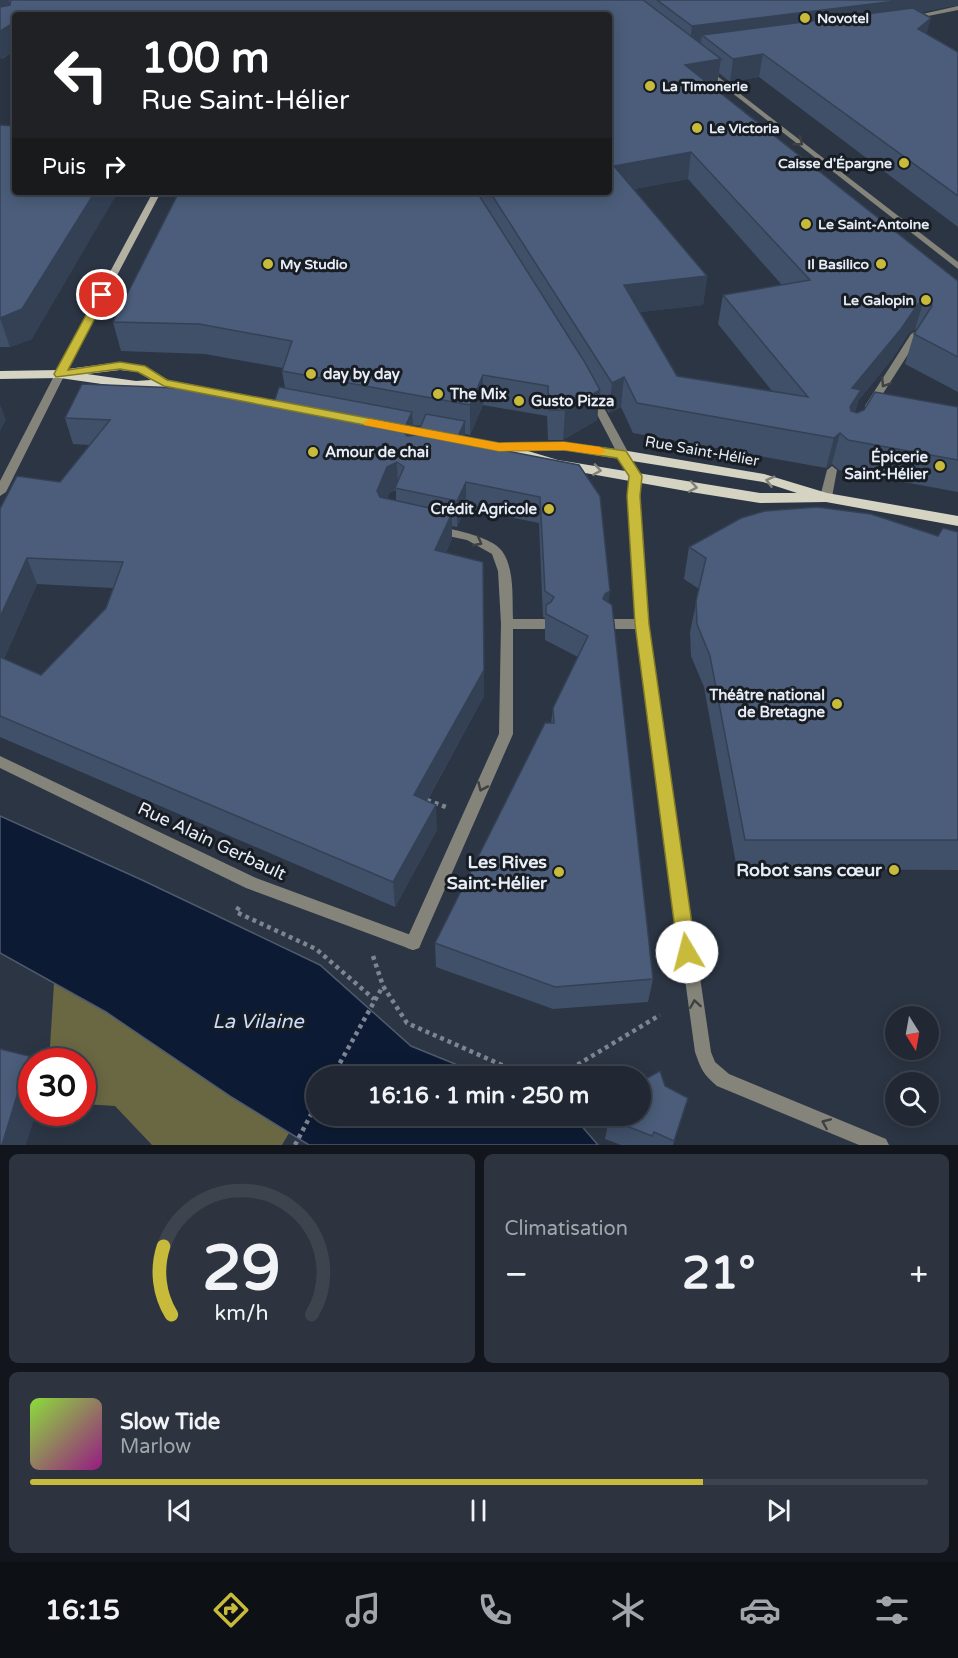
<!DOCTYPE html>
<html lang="fr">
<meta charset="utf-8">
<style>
body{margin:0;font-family:"Varela Round",sans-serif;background:#2d343f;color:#f1f3f6;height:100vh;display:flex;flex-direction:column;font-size:22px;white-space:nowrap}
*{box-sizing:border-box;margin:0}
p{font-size:20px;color:#a2a6ac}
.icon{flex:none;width:33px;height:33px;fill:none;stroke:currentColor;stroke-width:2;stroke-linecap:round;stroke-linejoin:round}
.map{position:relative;height:1145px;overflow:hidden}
.details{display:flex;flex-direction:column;gap:9px;padding:9px;background:#12161c;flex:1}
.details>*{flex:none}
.hud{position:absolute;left:12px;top:12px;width:600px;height:183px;border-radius:6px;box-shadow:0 3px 15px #0003,0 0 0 2px #3e444e;background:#202124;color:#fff;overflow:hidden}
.needle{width:39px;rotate:169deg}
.tools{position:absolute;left:885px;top:1006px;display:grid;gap:12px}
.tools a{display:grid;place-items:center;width:54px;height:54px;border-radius:50%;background:#212833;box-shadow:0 3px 15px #0003,0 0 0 2px #3e444e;font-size:30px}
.speed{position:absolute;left:18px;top:1048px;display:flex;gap:12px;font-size:30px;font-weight:700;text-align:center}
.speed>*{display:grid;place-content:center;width:78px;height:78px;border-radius:50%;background:#212833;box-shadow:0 3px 15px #0003,0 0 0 2px #3e444e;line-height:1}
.speed .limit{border:9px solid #d22;background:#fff;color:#111}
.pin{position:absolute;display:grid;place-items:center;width:51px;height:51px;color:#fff;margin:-26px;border:3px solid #fff;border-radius:50%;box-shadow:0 2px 6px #0007}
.me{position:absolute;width:66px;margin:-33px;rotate:352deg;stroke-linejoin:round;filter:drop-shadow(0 0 4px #0008)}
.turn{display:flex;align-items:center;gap:21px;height:126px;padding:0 30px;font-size:27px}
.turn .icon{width:78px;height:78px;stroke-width:2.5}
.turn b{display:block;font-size:42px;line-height:51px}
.then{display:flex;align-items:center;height:57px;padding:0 30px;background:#0003;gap:12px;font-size:22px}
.big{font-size:45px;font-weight:700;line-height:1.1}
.details .card{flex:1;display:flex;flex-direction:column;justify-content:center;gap:9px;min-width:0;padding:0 21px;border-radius:9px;background:#2d343f}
.details .dial{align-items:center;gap:0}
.dial svg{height:156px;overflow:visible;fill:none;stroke:#3e444e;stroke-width:7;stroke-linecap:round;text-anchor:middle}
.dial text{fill:#f1f3f6;stroke:none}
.song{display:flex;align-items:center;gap:18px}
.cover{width:72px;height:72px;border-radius:9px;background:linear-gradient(135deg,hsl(90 70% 55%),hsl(310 70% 35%))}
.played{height:6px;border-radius:3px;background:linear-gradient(90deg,#c8bb3b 75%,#3e444e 75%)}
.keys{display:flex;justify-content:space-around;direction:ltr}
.heat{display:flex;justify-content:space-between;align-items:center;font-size:33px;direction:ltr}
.details .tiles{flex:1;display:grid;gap:9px;grid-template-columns:1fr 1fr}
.card:last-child{grid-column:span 2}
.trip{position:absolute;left:306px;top:1066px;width:345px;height:60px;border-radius:30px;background:#212833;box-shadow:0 3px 15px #0003,0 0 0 2px #3e444e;font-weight:700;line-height:60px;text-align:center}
.tab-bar{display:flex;height:96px;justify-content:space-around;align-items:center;background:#0d1014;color:#a2a6ac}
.tab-bar .icon{width:42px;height:42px}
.tab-bar .on{color:#c8bb3b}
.tab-bar b{font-size:27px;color:#f1f3f6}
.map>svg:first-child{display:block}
</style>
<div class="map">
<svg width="958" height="1145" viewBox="0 0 958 1145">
<rect width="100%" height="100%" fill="#2c3544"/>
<!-- forest -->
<polygon fill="#6a6743" points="54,983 106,1012 289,1133 282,1145 152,1145 115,1106 83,1104 82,1062 49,1062"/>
<!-- water -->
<polygon fill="#0c1b33" stroke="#4e5a6e" stroke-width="1.5" points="0,816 142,880 320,965 411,1046 487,1077 316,1077 316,1116 573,1116 598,1145 309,1145 233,1098 106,1012 0,953"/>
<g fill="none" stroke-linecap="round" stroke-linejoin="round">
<!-- path -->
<g stroke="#7d8592" stroke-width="4.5" stroke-dasharray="4 4" stroke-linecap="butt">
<polyline points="427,800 446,807"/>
<polyline points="239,907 236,912 316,949 374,999"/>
<polyline points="373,956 383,986 407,1023 529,1077"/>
<polyline points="557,1077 660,1015"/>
<polyline points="295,1145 316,1105"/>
</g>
<!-- lane -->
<g fill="#85847b" fill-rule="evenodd">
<path d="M 438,526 C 455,530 492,537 502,551 C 515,569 512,599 513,619 L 544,619 L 548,621 L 550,624 L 548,627 L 544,629 L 513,629 L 513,734 L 419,948 L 413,950 L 407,948 L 405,943 L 499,734 L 501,624 L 498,571 L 492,554 L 467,540 L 434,533 L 432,530 L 434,527 Z"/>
<polygon points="608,619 642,619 646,621 648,624 646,627 642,629 608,629 604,627 602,624 604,621"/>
</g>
<!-- street -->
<g fill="#85847b" fill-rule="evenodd">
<polygon points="958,6 958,10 908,20 905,18"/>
<polygon points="704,69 708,69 958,262 958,269 704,71"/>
<polygon points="916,331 921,334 875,406 874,408 866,408 865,406 911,334"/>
<polygon points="60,371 65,374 6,492 0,496 0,481 55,374"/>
<path d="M 592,392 L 597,395 L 641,476 L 639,496 L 648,624 L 711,1052 L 715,1062 L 729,1074 L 886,1139 L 889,1145 L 859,1145 L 717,1086 C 703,1074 701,1069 695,1052 L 636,624 L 627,496 L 629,476 L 587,395 Z"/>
<polygon points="832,466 837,470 832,497 826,501 820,497 827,470"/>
<polygon points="0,756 256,878 419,938 421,943 419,948 413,950 246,888 0,768"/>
</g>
<!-- secondary -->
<polygon fill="#b2b1a2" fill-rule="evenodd" points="153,192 161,192 65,374 64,376 56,376 55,374"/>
<!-- primary -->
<g fill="#d5d3c1" fill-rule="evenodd">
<path d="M 120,362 L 145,366 L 168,380 L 292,404 L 298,408 L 292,412 L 164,387 L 136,389 L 60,378 L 0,379 L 0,371 L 60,370 ZM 120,370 L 138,372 L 151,380 L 136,381 L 87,374 Z"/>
<path d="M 395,424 L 508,445 L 514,443 L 564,442 L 622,450 L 764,474 L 827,493 L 958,516 L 958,526 L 826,502 L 760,503 L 697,493 L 557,468 L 498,451 L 390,431 L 388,428 L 390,425 ZM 564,450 L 763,482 L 797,493 L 760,493 L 558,460 L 528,451 Z"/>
</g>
<!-- path-bridge -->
<polyline stroke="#7d8592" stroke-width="4.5" stroke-dasharray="4 4" stroke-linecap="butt" points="332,1077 383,986"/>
</g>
<!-- wall -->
<g fill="#405069" fill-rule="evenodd">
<path d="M 0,0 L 958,0 L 958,5 L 920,12 L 927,34 L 958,52 L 958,227 L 759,77 L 730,82 L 719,73 L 717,84 L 711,85 L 958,281 L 958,392 L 905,364 L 914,334 L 916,330 L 915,329 L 909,333 L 892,359 L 858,401 L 855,412 L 857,413 L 958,407 L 958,492 L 839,470 L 832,464 L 826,468 L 633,433 L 621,407 L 609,413 L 599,397 L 597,420 L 563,440 L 548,440 L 547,416 L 483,405 L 470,435 L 465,434 L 465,443 L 579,465 L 609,603 L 653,979 L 648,1002 L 553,1009 L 436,967 L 435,943 L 551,723 L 553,708 L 578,657 L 545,640 L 545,618 L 543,617 L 539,523 L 466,508 L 457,527 L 452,526 L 452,539 L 446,552 L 484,670 L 484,696 L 427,801 L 437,830 L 395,907 L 0,737 L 0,509 L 60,482 L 90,445 L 73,444 L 65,418 L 273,406 L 285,388 L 282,371 L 283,368 L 205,354 L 121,351 L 113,322 L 179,192 L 609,192 L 609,15 L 15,15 L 15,50 L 2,59 ZM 688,179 L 782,285 L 723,295 L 718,324 L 772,391 L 677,376 L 640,312 L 703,305 L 707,276 L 634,189 ZM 413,425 L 421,426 L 417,435 L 414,436 ZM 396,490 L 396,501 L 387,499 L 389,493 ZM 37,584 L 113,588 L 106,608 L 41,675 L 4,659 Z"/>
<polygon points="0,125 32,339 10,347 0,347"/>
<polygon points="958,532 958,870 737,869 704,687 691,656 690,632 699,589 684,579 689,547 938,536"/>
<polygon points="665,1086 688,1098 673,1145 621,1145 605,1139 609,1119"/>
</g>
<!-- shaded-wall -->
<g fill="#344155">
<polygon points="0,0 9,0 15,22 0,25"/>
<polygon points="903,0 958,0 958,5 900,16 702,35 700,49 689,51 692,26"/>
<polygon points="931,18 925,40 918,29"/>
<polygon points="15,22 15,50 0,59 0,31"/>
<polygon points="763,54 759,77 730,82 733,59"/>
<polygon points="721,59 717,84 682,90 685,65"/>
<polygon points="691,152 688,179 612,193 614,166"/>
<polygon points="95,192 118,192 32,339 10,347 0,318"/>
<polygon points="707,276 703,305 622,314 624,285"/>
<polygon points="924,300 915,329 909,333 892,359 858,401 853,420 842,437 849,412 852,388 918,304"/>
<polygon points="483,375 483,405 470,435 470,405"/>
<polygon points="624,377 621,407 609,413 612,383"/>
<polygon points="600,390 597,420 563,440 565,410"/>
<polygon points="0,404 6,420 0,431"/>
<polygon points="412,412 414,437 405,457 403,431"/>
<polygon points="465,421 465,447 456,441"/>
<polygon points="840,433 832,464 826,468 834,438"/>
<polygon points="397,462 398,488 395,488 395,490 389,493 379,517 377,491 387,467"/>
<polygon points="466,482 466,508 457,527 457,501"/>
<polygon points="452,513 452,539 436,576 435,550"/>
<polygon points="27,558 37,584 0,668 0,617"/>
<polygon points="610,591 607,617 603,599 605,594"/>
<polygon points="484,670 484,696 416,820 414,795"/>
<polygon points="436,805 437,830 395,907 393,882"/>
<polygon points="29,1056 33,1062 32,1062 32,1113 36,1113 26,1145 2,1145"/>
</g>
<!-- building -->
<g fill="#4b5d7a" stroke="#344155" stroke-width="1.5" fill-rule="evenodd">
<path d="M 11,0 L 643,0 L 721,59 L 685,65 L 958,281 L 958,357 L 914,334 L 932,306 L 931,303 L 924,300 L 918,304 L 901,329 L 852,388 L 861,390 L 850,407 L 851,411 L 857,413 L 864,410 L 875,392 L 958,407 L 958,460 L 848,440 L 840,433 L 834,438 L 637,403 L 624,377 L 612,383 L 490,192 L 609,192 L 609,15 L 56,15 L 55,13 L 39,15 L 15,15 L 15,22 L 0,31 L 0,7 L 10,5 ZM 691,152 L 810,280 L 723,295 L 808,397 L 677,376 L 624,285 L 707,276 L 614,166 Z"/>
<polygon points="657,0 904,0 692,26"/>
<polygon points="913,8 931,18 918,29 958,52 958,196 763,54 733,59 702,35"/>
<polygon points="0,125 15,126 15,192 95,192 22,309 0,318"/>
<polygon points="179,192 477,192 584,361 600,390 565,410 549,410 548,386 483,375 470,405 282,371 292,341 199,324 113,322"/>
<polygon points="82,384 179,388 273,406 279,387 412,412 403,431 407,436 417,435 426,414 465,421 456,441 579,465 600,496 610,591 605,594 603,599 612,605 653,979 555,987 435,943 545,723 554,723 553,708 588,636 546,614 546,605 551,602 554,597 545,591 540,497 466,482 457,501 395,488 404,467 397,462 387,467 377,491 380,497 452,513 435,550 483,562 484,670 414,795 436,805 393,882 0,716 0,657 41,675 106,608 123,562 27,558 0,617 0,509 17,476 60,482 110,420 65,418"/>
<polygon points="817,507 871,514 938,536 943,528 958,532 958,840 745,840 710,656 697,624 696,601 706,558 689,547 741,518 765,511"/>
<polygon points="0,1049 29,1056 2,1145 0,1145"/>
<polygon points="660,1071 665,1086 688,1098 674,1141 654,1132 652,1136 609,1119 610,1116 640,1116 640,1082"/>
</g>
<!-- one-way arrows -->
<defs><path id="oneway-chevron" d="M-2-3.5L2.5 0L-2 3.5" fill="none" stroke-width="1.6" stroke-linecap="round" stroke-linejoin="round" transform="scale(1.5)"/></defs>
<g stroke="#3e4042">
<use href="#oneway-chevron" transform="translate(799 142) rotate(38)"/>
<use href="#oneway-chevron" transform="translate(885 383) rotate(123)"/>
<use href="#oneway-chevron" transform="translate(478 542) rotate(28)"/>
<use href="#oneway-chevron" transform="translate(482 787) rotate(114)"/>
<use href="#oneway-chevron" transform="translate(695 1004) rotate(-99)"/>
<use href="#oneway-chevron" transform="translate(826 1123) rotate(-157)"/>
</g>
<g stroke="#80817a">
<use href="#oneway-chevron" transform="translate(597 470) rotate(9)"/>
<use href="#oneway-chevron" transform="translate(770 481) rotate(-165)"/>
<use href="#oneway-chevron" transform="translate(693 487) rotate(10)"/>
</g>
<!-- route -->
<polygon fill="#c8bb3b" stroke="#827a26" stroke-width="1.5" points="102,291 107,295 68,370 120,362 145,366 167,380 499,443 564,442 626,451 642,476 640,496 649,624 696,952 694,958 687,960 681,958 678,952 635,624 627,496 629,476 617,458 564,450 499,451 164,386 138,372 120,369 56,377 54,374 97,295"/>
<!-- slow -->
<polygon fill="#f59e0b" points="369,419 499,443 564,442 600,447 606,451 600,455 564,450 499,451 364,425 363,423"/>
<!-- markers -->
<g fill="#c8bb3b" stroke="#181c23" stroke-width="2">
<circle cx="805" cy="18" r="6"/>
<circle cx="650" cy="86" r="6"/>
<circle cx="697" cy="128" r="6"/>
<circle cx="904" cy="163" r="6"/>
<circle cx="806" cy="224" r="6"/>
<circle cx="268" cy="264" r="6"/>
<circle cx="881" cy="264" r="6"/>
<circle cx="926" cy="300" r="6"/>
<circle cx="311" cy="374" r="6"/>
<circle cx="438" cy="394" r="6"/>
<circle cx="519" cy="401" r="6"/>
<circle cx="313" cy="452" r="6"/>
<circle cx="940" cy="466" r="6"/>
<circle cx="549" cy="509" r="6"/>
<circle cx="837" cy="704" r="6"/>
<circle cx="894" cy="870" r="6"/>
<circle cx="559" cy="872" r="6"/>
</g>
<g text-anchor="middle" stroke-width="6" stroke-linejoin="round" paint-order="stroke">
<!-- far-poi labels -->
<g font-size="14" font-weight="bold" fill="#e7edf7" stroke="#181c23" text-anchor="start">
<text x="817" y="23">Novotel</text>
<text x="662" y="91">La Timonerie</text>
<text x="709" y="133">Le Victoria</text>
<text x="892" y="168" text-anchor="end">Caisse d'Épargne</text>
<text x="818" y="229">Le Saint-Antoine</text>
<text x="280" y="269">My Studio</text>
<text x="869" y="269" text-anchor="end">Il Basilico</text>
<text x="914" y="305" text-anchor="end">Le Galopin</text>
</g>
<!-- poi labels -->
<g font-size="15" font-weight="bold" fill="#e7edf7" stroke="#181c23" text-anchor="start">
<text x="323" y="379">day by day</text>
<text x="450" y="399">The Mix</text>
<text x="531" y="406">Gusto Pizza</text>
<text x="325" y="457">Amour de chai</text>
<text x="928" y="462" text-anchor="end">Épicerie<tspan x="928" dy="17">Saint-Hélier</tspan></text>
<text x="537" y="514" text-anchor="end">Crédit Agricole</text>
<text x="825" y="700" text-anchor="end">Théâtre national<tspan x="825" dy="17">de Bretagne</tspan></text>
</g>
<!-- street labels -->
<g font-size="15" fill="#e7edf7" stroke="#181c23">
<text transform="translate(702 451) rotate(10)" y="5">Rue Saint-Hélier</text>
</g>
<!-- near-street labels -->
<g font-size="18" fill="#e7edf7" stroke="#181c23">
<text transform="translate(212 841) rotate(25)" y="6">Rue Alain Gerbault</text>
</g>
<!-- near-poi labels -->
<g font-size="18" font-weight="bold" fill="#e7edf7" stroke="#181c23" text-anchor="end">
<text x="547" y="868">Les Rives<tspan x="547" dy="21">Saint-Hélier</tspan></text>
<text x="882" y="876">Robot sans cœur</text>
</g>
<!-- near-water labels -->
<g font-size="20" font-style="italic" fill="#c9defe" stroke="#181c23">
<text x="258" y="1028">La Vilaine</text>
</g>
</g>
</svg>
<div class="tools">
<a><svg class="needle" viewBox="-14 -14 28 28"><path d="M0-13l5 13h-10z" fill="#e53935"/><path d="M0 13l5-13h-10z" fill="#a2a6ac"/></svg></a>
<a><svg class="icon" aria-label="search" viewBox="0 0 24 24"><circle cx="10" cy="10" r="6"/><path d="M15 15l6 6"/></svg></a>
</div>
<div class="speed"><div class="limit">30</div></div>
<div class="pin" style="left:102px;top:295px;background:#d93025"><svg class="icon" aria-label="arrive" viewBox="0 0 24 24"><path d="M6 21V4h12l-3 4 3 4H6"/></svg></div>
<svg class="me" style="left:687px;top:952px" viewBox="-20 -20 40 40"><circle r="19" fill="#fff"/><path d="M0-13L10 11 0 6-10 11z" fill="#c8bb3b"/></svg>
<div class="trip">16:16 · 1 min · 250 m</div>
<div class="hud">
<div class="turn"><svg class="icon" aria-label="left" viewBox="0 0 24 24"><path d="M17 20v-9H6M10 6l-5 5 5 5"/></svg><div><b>100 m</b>Rue Saint-Hélier</div></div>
<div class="then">Puis<svg class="icon" aria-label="right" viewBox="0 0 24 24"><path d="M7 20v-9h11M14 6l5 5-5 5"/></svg></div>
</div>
</div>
<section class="details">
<div class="tiles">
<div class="card dial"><svg viewBox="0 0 100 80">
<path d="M14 69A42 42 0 1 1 86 69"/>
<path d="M14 69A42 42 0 0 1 10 34" stroke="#c8bb3b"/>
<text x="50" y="56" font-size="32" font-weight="700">29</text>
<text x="50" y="72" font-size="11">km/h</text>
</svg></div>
<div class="card"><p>Climatisation</p>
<div class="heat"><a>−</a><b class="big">21°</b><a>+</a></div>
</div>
<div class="card">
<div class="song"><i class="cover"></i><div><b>Slow Tide</b><p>Marlow</p></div></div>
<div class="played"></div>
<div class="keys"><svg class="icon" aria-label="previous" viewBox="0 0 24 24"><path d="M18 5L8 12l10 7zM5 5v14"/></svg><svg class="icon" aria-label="pause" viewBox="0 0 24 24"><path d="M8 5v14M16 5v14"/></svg><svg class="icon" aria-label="next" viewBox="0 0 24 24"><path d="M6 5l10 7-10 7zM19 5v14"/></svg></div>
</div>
</div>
</section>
<nav class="tab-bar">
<b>16:15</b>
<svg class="icon on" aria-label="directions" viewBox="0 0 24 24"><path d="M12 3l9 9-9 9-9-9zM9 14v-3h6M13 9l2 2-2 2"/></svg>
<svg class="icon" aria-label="music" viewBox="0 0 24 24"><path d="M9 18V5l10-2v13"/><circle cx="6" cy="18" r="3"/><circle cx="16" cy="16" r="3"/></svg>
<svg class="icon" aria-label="phone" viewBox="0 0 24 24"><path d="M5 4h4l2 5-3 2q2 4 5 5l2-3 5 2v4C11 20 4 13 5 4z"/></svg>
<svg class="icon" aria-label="climate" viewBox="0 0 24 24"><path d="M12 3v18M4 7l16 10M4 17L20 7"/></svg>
<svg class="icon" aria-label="car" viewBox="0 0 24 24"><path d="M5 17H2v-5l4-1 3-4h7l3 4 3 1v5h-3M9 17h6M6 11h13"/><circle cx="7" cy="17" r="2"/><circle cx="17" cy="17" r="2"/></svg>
<svg class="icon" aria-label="filters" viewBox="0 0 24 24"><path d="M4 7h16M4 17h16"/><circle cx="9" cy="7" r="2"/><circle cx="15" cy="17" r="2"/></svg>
</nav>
